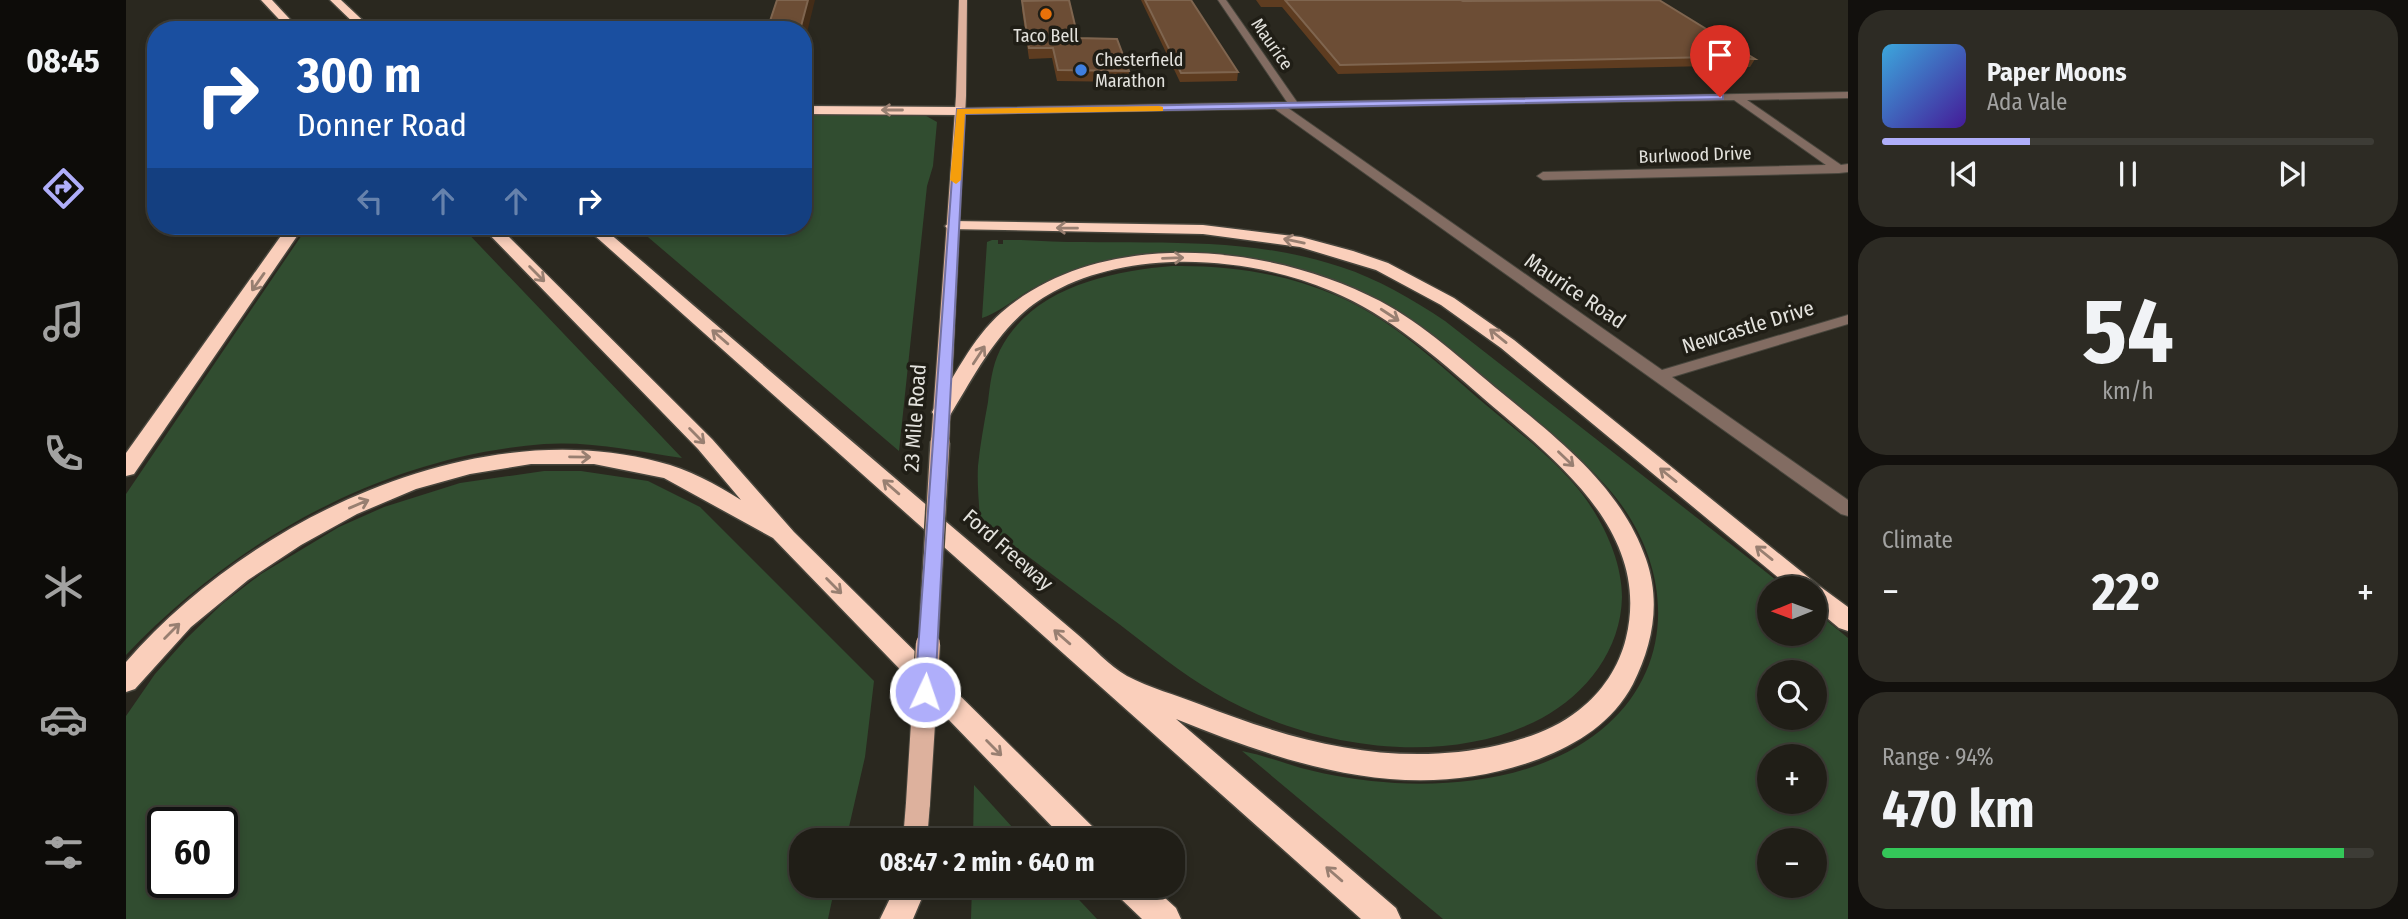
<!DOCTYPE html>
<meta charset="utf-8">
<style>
body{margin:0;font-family:"Fira Sans Condensed",sans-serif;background:#2d2b24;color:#f1f3f6;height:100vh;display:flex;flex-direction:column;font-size:26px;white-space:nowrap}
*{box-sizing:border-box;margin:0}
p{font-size:23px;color:#a2a2a1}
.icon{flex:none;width:38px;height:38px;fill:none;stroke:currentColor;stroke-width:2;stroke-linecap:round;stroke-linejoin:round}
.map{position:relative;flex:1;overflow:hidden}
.side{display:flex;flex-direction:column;gap:10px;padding:10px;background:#12100d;width:560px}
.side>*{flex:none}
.guide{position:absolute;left:21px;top:21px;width:665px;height:214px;border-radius:28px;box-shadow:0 4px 10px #0003,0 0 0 2px #3d3c36;background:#1a4fa0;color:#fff;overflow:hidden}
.needle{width:46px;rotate:269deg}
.buttons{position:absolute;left:1631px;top:576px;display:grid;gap:14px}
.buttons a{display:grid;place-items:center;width:70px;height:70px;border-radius:50%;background:#201e17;box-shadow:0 4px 10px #0003,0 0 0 2px #3d3c36;font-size:35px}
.speed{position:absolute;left:21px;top:807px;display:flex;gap:14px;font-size:35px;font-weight:700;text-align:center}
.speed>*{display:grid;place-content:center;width:91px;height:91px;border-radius:50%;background:#201e17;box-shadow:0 4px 10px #0003,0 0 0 2px #3d3c36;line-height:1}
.speed .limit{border:4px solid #111;border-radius:10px;background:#fff;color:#111}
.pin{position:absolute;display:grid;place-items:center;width:60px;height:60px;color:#fff;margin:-72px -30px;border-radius:50% 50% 50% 0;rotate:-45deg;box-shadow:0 0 7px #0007}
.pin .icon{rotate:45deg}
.me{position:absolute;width:77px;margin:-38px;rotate:3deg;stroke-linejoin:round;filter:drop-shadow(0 0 5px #0008)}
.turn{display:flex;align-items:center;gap:24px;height:147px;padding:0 35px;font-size:32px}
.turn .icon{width:91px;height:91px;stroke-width:2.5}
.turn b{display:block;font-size:49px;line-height:60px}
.lanes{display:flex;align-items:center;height:66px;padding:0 35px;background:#0003;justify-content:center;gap:35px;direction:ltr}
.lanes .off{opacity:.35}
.big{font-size:52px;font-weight:700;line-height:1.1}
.side .widget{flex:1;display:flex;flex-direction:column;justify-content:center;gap:10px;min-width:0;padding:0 24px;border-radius:28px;background:#2d2b24}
.side .dial{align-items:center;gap:0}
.dial b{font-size:91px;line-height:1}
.song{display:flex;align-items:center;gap:21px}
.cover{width:84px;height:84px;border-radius:10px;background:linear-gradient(135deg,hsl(200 70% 55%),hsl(260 70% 35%))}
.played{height:7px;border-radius:4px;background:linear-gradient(90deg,#afaefa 30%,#3d3c36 30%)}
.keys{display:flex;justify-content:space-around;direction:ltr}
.heat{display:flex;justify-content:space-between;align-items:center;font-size:38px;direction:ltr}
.charge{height:10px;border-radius:5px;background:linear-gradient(90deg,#34c759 94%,#3d3c36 0)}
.trip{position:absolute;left:663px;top:828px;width:396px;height:70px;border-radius:28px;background:#201e17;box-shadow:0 4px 10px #0003,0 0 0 2px #3d3c36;font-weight:700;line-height:70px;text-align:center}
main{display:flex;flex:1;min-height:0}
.tab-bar{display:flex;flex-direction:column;width:126px;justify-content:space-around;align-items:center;background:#0d0c09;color:#a2a2a1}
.tab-bar .icon{width:49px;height:49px}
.tab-bar .selected{color:#afaefa}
.tab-bar b{font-size:32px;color:#f1f3f6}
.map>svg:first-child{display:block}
</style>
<main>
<nav class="tab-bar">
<b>08:45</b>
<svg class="icon selected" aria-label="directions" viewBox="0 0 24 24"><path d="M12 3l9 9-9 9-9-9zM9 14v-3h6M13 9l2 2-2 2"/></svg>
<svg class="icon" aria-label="music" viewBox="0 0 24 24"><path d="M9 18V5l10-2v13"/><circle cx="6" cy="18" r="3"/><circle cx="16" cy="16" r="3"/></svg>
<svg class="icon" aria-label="phone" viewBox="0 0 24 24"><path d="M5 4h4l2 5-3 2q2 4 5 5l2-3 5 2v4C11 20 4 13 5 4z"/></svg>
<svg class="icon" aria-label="climate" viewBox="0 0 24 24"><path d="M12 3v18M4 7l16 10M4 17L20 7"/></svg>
<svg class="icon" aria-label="car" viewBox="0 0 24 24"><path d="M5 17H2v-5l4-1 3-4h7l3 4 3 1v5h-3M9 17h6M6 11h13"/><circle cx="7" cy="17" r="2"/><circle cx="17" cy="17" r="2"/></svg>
<svg class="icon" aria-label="filters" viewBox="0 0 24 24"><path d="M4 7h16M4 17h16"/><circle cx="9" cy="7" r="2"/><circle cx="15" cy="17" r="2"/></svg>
</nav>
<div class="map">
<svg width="1722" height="919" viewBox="0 0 1722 919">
<rect width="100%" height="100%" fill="#2a281f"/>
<!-- green -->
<g fill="#314d30" fill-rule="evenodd">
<polygon points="795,113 811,122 807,166 801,186 773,451 509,226 677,226 677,114"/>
<path d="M 182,226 L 335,226 L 556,458 C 510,451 465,441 418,444 C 258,456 109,540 0,655 L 0,494 Z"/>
<path d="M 866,240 L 872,240 L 872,244 L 877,244 L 877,240 L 895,240 C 1001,247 1112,232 1215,267 C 1252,279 1286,299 1319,321 L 1616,553 L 1660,588 L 1643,588 L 1643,634 L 1689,634 L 1689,611 L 1722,638 L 1722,919 L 1317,919 L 1116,751 C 1136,755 1155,762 1175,768 C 1205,776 1238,781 1269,783 C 1342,787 1425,775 1482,724 C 1555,658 1543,555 1480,486 C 1450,452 1412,424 1377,395 C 1332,357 1288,317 1234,291 C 1175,264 1106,251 1041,254 C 998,256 953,264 915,284 C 894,294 878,310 856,318 L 861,242 ZM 1643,672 L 1689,672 L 1689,718 L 1643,718 ZM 1643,756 L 1689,756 L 1689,802 L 1643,802 ZM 1643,840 L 1689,840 L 1689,886 L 1643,886 Z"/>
<path d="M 1046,266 C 1101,265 1157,273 1209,295 C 1267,319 1313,365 1360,405 C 1390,430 1422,454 1448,484 C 1473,513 1496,557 1496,597 C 1495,650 1460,694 1416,718 C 1318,770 1181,747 1089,693 C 1055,673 1024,648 993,624 C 946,590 900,555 854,520 C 853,503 851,484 852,466 C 854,445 858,424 862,402 C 864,385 866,366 874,350 C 905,288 984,271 1046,266 Z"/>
<path d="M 418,471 L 455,471 L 522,481 L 574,507 L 748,681 L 739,757 L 720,840 L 676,840 L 676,886 L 709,886 L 702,919 L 0,919 L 0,716 L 29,674 L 60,639 L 96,604 L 135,574 L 213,527 L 258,507 L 334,483 ZM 96,822 L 96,882 L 37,882 L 37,822 Z"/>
<polygon points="848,785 898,840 847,840"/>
<polygon points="846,886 940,886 971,919 845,919"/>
</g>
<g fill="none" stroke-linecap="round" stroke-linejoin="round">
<defs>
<polygon id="minor" points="1092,0 1100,0 1171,102 1722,92 1722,98 1621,100 1715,165 1722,164 1722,172 1713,173 1417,180 1411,176 1417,172 1700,165 1608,100 1162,108 1536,370 1722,315 1722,324 1546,377 1722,500 1722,516 1715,514 1149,109 835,114 830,111 835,108 1161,102"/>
<g id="major">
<polygon points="833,0 841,0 840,96 823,442 814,448 805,442 830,96"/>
<polygon points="792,792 801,795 804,803 801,840 777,840 780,803 783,795"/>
</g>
<g id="highway">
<polygon points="135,0 146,0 174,30 163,30"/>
<polygon points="204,0 215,0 247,30 235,30"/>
<polygon points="677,106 835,107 841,111 835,115 677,114"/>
<polygon points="827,221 1077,225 1175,237 1227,251 1262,263 1328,298 1388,340 1692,585 1722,607 1722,631 1713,628 1689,608 1689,588 1665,588 1375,348 1315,305 1250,270 1174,247 1077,234 822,229 819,226"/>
<polygon points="162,226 178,226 8,474 0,476 0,453"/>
<path d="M 355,226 L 372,226 L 586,439 L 668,532 L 970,830 L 974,840 L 939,840 L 647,538 L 538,478 L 468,464 L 405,464 L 344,474 L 290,489 L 231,514 L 175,545 L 122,580 L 65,627 L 9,689 L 0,692 L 0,662 C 121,522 346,412 533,462 C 563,469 589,484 615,500 L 572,449 Z"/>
<path d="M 458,226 L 475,226 C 600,333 725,441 851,548 C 884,577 917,605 951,634 C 967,647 983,666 1001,676 C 1024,688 1050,695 1073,704 C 1170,742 1269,769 1373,745 C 1402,738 1429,729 1453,710 C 1476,692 1493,667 1500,638 C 1526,531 1428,459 1357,398 C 1310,357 1263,315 1205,291 C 1122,256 1008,248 927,292 C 876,319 852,370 823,417 L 809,417 L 806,412 C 827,379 846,338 876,312 C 976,226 1145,244 1254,301 C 1299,325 1337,361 1376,393 C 1433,440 1495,487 1520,559 C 1535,602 1527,644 1507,684 C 1487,722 1452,744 1413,759 C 1287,806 1169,767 1050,719 L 1270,908 L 1275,919 L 1235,919 Z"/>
<polygon points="770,886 801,886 787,919 754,919"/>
<polygon points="989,886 1026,886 1050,908 1055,919 1016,919 993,897"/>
</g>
</defs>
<!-- minor casing -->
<use href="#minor" stroke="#48463d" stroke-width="2"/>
<!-- major casing -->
<use href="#major" stroke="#48463d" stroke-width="2"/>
<!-- highway casing -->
<use href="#highway" stroke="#48463d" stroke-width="3"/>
<!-- minor -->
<use href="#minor" fill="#826c62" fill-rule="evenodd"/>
<!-- major -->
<use href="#major" fill="#ddb19d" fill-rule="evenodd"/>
<!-- highway -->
<use href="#highway" fill="#facfbb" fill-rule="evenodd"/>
<defs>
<polyline id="major-bridge-far1" points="802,645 814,442"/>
<polyline id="major-bridge" points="792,803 802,644"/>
</defs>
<!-- major-bridge-far1 casing -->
<use href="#major-bridge-far1" stroke="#48463d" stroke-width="22" stroke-linecap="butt"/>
<!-- major-bridge casing -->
<use href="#major-bridge" stroke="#48463d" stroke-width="26" stroke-linecap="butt"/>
<!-- major-bridge-far1 -->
<use href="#major-bridge-far1" stroke="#ddb19d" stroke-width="19"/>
<!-- major-bridge -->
<use href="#major-bridge" stroke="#ddb19d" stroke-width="24"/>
</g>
<!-- wall -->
<g fill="#5e3c20">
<polygon points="1015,0 1065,0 1112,72 1111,81 1054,82"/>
<polygon points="1130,0 1335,0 1629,59 1624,67 1587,68 1584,66 1212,74 1156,7 1135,7"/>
<polygon points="896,1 1003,71 1002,82 931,81 926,58 903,59 896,10"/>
</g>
<!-- shaded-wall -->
<polygon fill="#432c17" points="682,0 689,0 677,49 677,30 674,30"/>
<!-- building -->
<g fill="#6c4d35" stroke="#7f654f" stroke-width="2">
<polygon points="651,0 682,0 674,30 641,30"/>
<polygon points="943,0 952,38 991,39 1003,71 932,70 927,48 903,48 896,1"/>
<polygon points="1019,0 1065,0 1112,72 1055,73"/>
<polygon points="1159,0 1335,0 1337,1 1533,0 1629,59 1592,59 1588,57 1214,65"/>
</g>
<!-- one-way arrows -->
<defs><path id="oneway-shaft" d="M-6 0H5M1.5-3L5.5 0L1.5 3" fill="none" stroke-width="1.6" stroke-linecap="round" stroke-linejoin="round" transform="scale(1.75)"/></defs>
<g stroke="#987f71">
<use href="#oneway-shaft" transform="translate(766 110) rotate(180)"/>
<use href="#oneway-shaft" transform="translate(941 228) rotate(-179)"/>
<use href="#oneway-shaft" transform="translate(1168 241) rotate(-168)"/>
<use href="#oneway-shaft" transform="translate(1047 258) rotate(-2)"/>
<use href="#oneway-shaft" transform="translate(411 274) rotate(45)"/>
<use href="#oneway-shaft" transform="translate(132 282) rotate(125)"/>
<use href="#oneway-shaft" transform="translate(1264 315) rotate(33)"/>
<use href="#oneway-shaft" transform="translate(1372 336) rotate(-141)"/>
<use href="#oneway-shaft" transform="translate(594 337) rotate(-139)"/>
<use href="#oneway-shaft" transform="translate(853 355) rotate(-57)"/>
<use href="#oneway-shaft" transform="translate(571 436) rotate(45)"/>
<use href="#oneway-shaft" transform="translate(454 457) rotate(1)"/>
<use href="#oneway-shaft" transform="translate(1440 459) rotate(44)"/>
<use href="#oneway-shaft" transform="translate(1542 475) rotate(-141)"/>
<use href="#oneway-shaft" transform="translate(765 487) rotate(-139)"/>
<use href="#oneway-shaft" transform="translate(233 504) rotate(-23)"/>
<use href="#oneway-shaft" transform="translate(1638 553) rotate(-141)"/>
<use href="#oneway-shaft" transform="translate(708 586) rotate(45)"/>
<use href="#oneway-shaft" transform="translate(46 631) rotate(-45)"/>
<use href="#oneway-shaft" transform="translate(936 637) rotate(-139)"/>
<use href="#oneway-shaft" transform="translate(868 748) rotate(45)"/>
<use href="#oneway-shaft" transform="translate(1208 874) rotate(-139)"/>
</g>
<!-- route -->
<polygon fill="#afaefa" stroke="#7271a2" stroke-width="2" points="1594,95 1597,95 1597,99 839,114 809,692 806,698 799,700 791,698 789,692 831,109"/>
<!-- slow -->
<polygon fill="#f59e0b" points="1033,106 1037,107 1037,111 839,114 835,180 830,184 824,180 831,109"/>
<!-- markers -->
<circle fill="#e8710a" stroke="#201e16" stroke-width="2.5" cx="920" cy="14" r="7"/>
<circle fill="#3f7fe0" stroke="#201e16" stroke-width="2.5" cx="955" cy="70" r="7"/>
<g text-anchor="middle" stroke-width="7" stroke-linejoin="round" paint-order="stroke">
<!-- far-poi labels -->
<g font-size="18" fill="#e3e2dd" stroke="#201e16">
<text x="920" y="42">Taco Bell</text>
<text x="969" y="66" text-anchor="start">Chesterfield<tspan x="969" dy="21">Marathon</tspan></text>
</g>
<!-- far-street labels -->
<g font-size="18" fill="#e3e2dd" stroke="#201e16">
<text transform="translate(1146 44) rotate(55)" y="6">Maurice</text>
<text transform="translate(1569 155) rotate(-2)" y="6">Burlwood Drive</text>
</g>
<!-- street labels -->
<g font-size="21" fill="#e3e2dd" stroke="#201e16">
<text transform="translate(1449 291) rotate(34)" y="7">Maurice Road</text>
<text transform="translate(1622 327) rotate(-17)" y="7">Newcastle Drive</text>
<text transform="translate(789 418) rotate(-86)" y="7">23 Mile Road</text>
<text transform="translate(882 550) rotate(41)" y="7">Ford Freeway</text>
</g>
</g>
</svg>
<div class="buttons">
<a><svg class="needle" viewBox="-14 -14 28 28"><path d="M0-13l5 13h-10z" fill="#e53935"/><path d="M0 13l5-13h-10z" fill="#a2a2a1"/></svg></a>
<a><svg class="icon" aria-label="search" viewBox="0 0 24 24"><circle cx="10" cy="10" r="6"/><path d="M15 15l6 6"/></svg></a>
<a>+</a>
<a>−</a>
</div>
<div class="speed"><div class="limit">60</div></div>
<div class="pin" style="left:1594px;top:97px;background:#d93025"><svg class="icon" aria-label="arrive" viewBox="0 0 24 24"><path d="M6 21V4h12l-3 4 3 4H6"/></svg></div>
<svg class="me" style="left:799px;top:692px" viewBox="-20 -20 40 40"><circle r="17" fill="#afaefa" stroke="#fff" stroke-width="3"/><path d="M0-11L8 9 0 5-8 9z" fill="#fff"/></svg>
<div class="trip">08:47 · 2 min · 640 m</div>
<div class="guide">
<div class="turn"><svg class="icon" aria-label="right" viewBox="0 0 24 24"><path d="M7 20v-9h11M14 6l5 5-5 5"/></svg><div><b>300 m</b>Donner Road</div></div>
<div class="lanes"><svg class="icon off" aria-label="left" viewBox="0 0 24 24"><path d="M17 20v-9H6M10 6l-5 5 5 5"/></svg><svg class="icon off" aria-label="ahead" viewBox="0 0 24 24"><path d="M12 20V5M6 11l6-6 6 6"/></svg><svg class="icon off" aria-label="ahead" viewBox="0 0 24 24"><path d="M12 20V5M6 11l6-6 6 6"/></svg><svg class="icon" aria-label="right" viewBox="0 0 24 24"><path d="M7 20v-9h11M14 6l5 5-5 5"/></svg></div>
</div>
</div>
<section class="side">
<div class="widget">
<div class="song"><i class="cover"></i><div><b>Paper Moons</b><p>Ada Vale</p></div></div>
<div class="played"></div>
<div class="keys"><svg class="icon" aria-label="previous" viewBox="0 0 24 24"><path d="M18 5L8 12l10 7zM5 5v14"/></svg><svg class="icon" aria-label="pause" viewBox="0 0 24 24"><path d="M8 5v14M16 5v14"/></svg><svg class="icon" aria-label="next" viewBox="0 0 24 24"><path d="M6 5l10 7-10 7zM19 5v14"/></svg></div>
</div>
<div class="widget dial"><b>54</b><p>km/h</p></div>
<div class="widget"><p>Climate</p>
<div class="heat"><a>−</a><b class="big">22°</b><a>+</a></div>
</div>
<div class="widget"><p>Range · 94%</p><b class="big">470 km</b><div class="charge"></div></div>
</section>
</main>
